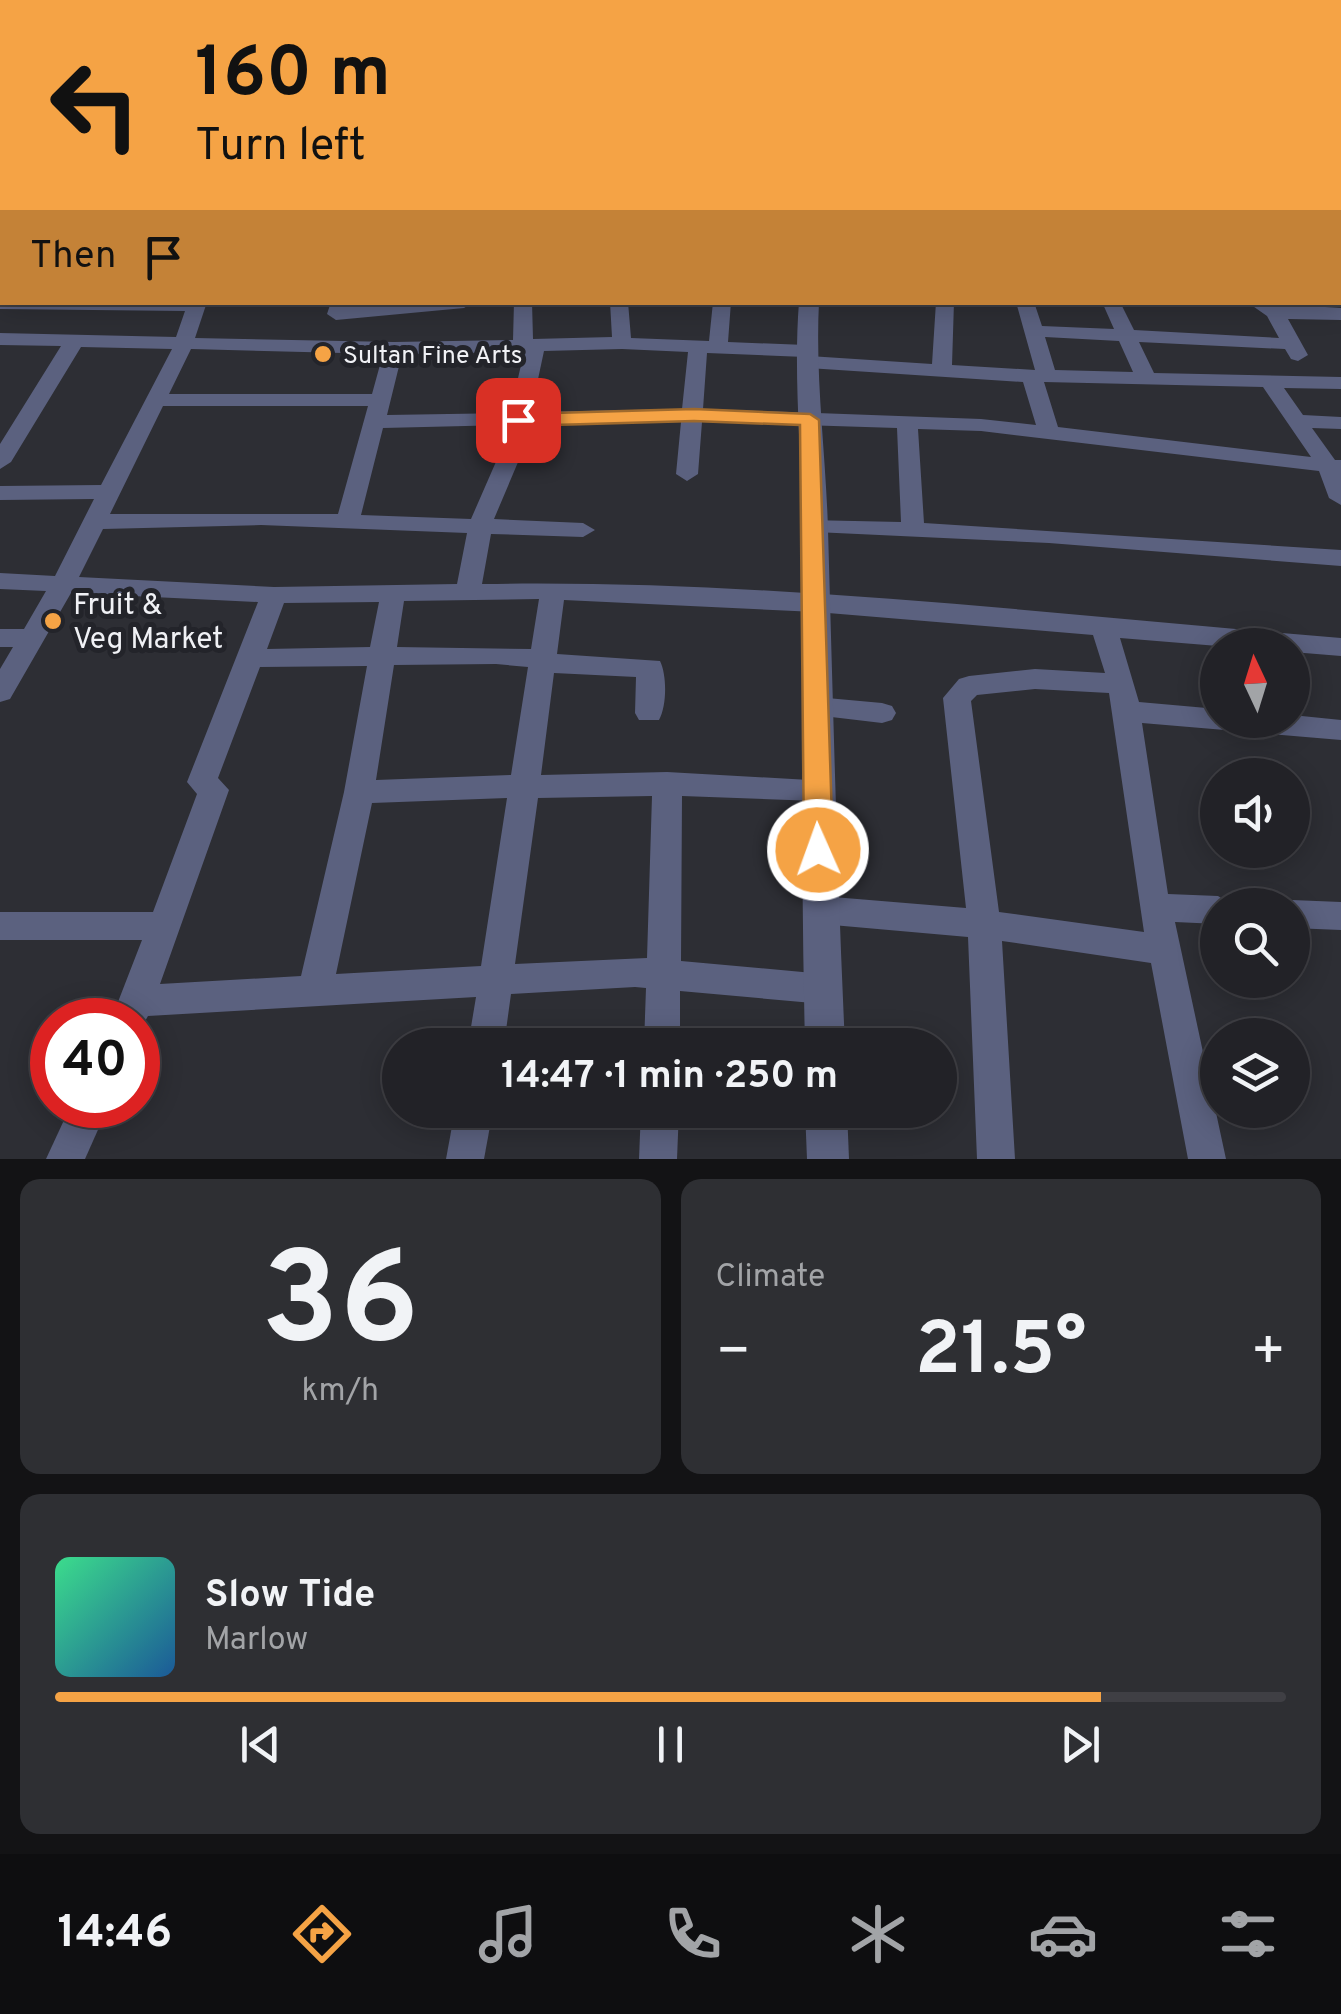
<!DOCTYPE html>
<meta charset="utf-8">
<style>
body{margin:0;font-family:Overpass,sans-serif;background:#2e2f33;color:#f1f3f6;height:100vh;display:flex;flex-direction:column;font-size:38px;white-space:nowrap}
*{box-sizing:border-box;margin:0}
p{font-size:32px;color:#a2a4a7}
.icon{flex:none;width:55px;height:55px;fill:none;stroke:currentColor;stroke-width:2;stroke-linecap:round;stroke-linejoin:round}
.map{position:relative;height:1159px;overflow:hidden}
.details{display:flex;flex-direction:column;gap:20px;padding:20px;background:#131315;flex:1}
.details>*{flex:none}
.top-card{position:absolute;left:0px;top:0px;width:1342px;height:305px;box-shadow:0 5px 25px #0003,0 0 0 2px #3f3f44;background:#f5a345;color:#111;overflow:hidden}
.needle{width:65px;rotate:356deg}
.fabs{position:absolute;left:1200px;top:628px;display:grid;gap:20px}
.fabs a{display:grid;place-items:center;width:110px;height:110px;border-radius:50%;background:#222227;box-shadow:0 5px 25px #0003,0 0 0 2px #3f3f44;font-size:50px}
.speed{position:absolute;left:30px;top:998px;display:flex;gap:20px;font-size:50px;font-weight:700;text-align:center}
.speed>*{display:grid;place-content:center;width:130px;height:130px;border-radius:50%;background:#222227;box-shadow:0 5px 25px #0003,0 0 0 2px #3f3f44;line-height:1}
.speed .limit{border:15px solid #d22;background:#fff;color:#111}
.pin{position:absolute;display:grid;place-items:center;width:85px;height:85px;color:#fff;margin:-42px;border-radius:20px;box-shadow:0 5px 15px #0006}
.me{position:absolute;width:110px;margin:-55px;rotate:358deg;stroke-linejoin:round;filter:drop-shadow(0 0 8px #0008)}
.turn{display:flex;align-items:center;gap:35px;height:210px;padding:0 30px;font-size:45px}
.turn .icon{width:130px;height:130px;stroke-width:2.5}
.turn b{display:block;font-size:70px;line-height:85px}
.then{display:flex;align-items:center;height:95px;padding:0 30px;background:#0003;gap:20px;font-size:38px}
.big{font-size:75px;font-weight:700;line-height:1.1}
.details .card{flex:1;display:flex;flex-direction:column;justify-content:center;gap:15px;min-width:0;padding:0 35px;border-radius:20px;background:#2e2f33}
.details .dial{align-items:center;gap:0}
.dial b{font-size:130px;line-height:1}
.song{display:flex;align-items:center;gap:30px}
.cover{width:120px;height:120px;border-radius:15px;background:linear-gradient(135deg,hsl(150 70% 55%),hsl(210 70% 35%))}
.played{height:10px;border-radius:5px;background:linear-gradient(90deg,#f5a345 85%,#3f3f44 85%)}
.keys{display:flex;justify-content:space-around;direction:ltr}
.heat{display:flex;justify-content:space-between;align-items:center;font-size:55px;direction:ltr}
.details .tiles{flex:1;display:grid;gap:20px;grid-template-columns:1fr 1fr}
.card:last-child{grid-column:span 2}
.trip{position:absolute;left:382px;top:1028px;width:575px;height:100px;border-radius:50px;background:#222227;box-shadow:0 5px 25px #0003,0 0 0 2px #3f3f44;font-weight:700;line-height:100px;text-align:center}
.menu{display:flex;height:160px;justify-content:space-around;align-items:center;background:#0e0e10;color:#a2a4a7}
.menu .icon{width:70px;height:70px}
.menu .selected{color:#f5a345}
.menu b{font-size:45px;color:#f1f3f6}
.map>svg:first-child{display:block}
</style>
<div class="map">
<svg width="1341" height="1159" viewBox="0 0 1341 1159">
<rect width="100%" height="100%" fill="#2d2e34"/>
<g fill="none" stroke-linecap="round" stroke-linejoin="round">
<!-- minor -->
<g fill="#5b617f" fill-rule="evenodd">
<polygon points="108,0 190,0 107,2"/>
<polygon points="343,0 355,0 355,2 344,2"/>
<polygon points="375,0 387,0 387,2 376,2"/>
<polygon points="468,0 480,0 480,2 469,2"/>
<polygon points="499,0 511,0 511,2 500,2"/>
<polygon points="592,0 604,0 605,2 594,2"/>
<polygon points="755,0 768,0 770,2 757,2"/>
<polygon points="797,0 810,0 812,2 799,2"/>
<polygon points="838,0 850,0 851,2 840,2"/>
<polygon points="989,0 1001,0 1003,2 991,2"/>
<polygon points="1027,0 1094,0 1096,2 1029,2"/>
<polygon points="1161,0 1173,0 1174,2 1163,2"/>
<polygon points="1194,0 1206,0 1207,2 1196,2"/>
<polygon points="1229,0 1241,0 1242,2 1231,2"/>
<polygon points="1267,0 1280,0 1282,2 1269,2"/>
<rect x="1340" y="9" width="1" height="6"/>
<polygon points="2,51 2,62 0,63 0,52"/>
<rect x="1340" y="52" width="1" height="9"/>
<rect x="1340" y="87" width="1" height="9"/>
<rect x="0" y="96" width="2" height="8"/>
<rect x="1340" y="111" width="1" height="8"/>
<rect x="0" y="118" width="2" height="8"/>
<rect x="1340" y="130" width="1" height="8"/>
<rect x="0" y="138" width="2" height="8"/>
<rect x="1340" y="155" width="1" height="10"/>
<polygon points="2,168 2,180 0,181 0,169"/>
<rect x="1340" y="178" width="1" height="10"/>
<rect x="0" y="279" width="2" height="10"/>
<path d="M 0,297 L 2,302 L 207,302 L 195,338 L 394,342 L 513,340 L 514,302 L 532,302 L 533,339 L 612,337 L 610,302 L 628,302 L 631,338 L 709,341 L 713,302 L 731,302 L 728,342 L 806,345 L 816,351 L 809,356 L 932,364 L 936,302 L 954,302 L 952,365 L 1035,370 L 1016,302 L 1034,302 L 1042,326 L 1114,329 L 1102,302 L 1120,302 L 1134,330 L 1279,338 L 1267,316 L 1247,302 L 1341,308 L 1341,320 L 1288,319 L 1308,355 L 1298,361 L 1291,359 L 1285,349 L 1139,342 L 1154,373 L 1341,377 L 1341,389 L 1284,388 L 1303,415 L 1341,417 L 1341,429 L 1312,428 L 1335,460 L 1341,460 L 1341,505 L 1329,498 L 1319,471 L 981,431 L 918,429 L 924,523 L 1341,550 L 1341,566 L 1049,543 L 815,532 L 803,525 L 807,520 L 901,522 L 897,428 L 702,422 L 698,474 L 687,481 L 676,474 L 681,422 L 529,425 L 524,448 L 494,519 L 583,523 L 595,530 L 583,537 L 491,534 L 482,584 C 768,579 1056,615 1341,638 L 1341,656 L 1292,652 L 1292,645 L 1218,646 L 1120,638 L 1139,702 L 1218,709 L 1218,720 L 1292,720 L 1292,715 L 1341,720 L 1341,740 L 1142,723 L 1168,894 L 1218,896 L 1232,905 L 1218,905 L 1218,924 L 1175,922 L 1226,1159 L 1188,1159 L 1151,963 L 1002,941 L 1015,1159 L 977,1159 L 968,937 L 821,924 L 809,920 L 805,910 L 809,900 L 821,896 L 966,908 L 943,698 L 959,679 L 969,676 L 1035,669 L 1105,673 L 1093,635 L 816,612 L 564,600 L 557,654 L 660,661 C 667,675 667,706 659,720 L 639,720 L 635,713 L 636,677 L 554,673 L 541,775 L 667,772 L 827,781 L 831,789 L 827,797 L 816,801 L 682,796 L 681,961 L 824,974 L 836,978 L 841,989 L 836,1000 L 824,1004 L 680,991 L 680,1045 L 644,1045 L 646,988 L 635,987 L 511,994 L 504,1045 L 468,1045 L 476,997 L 148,1016 L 138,1033 L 138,1020 L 111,1020 L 142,940 L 0,940 L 0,912 L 153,912 L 197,794 L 187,782 L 258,602 L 71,593 L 10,699 L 0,702 L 0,669 L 13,647 L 0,647 L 0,629 L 24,629 L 46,591 L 0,589 L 0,573 L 55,576 L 94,499 L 0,500 L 0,486 L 101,485 L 172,349 L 81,347 L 11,462 L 0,469 L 0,444 L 61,346 L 0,345 L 0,333 L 176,337 L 185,311 L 0,309 ZM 1045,337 L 1119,341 L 1133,372 L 1055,370 ZM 191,349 L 383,354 L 372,394 L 169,394 ZM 622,349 L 688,352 L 682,409 L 531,412 L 544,351 ZM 524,352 L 510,413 L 387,415 L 402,354 ZM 707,353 L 805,357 L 798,362 L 808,368 L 1023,382 L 1036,425 L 981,419 L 703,409 ZM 1044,382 L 1263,387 L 1311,457 L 1058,427 ZM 163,406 L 368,406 L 338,514 L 110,514 ZM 507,425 L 502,448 L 471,519 L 361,515 L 383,428 ZM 261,525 L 467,533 L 457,584 L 274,587 L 79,577 L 103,529 ZM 539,599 L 531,649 L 397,647 L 404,601 ZM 379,602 L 370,647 L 267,649 L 284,603 ZM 496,664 L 528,667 L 511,775 L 376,780 L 394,665 ZM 367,666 L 344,792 L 301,976 L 160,984 L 229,790 L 218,778 L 260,667 ZM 1035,689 L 1109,693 L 1144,932 L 999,912 L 971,701 L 977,695 ZM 652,796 L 647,958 L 515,964 L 538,798 ZM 507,798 L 481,966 L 336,974 L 372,803 Z"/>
<polygon points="331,302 349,302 347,307 473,302 464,308 336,320 327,314"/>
<polygon points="816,697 882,703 892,706 896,713 892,720 882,723 806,714 802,707 806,700"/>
<polygon points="1292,900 1341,902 1341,930 1292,928 1292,905 1280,905"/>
<polygon points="71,1105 109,1105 85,1159 46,1159"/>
<polygon points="455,1110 493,1110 484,1159 446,1159"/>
<polygon points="641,1110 679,1110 677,1159 639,1159"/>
</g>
<!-- tertiary -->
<g fill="#5b617f" fill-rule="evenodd">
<polygon points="681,0 694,0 695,2 682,2"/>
<rect x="1340" y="217" width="1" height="10"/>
<polygon points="0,233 2,234 2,245 0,245"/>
<path d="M 799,302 L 819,302 C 815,379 826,454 828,530 C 833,702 837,873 845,1045 L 805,1045 C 801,873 802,702 802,530 C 802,454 793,378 799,302 Z"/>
<polygon points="805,1110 847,1110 849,1159 807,1159"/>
</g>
</g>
<!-- route -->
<polygon fill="#f5a345" stroke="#9f6a2d" stroke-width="2.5" points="694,409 810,414 819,420 833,850 829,858 808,858 804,850 800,425 694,421 518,426 509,420 518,414"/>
<!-- markers -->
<g fill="#f5a345" stroke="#23242a" stroke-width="4">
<circle cx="323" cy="354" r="10"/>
<circle cx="53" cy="621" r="10"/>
</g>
<g text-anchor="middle" stroke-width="10" stroke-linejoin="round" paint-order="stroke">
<!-- far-poi labels -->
<g font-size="25" fill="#f0f1f5" stroke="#23242a" text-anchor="start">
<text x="343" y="363">Sultan Fine Arts</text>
</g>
<!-- poi labels -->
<g font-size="30" fill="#f0f1f5" stroke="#23242a" text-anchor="start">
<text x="73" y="614">Fruit &amp;<tspan x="73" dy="34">Veg Market</tspan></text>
</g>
</g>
</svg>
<div class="fabs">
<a><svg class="needle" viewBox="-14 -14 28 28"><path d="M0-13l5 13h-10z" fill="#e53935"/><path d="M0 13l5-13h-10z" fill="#a2a4a7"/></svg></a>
<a><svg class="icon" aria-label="sound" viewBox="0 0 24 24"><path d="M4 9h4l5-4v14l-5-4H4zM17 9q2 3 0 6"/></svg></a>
<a><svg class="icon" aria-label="search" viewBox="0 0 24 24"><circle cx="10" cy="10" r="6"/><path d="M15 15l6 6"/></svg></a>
<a><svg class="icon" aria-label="layers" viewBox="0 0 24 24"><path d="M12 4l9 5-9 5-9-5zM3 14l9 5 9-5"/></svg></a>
</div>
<div class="speed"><div class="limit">40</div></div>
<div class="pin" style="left:518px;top:420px;background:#d93025"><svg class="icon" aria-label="arrive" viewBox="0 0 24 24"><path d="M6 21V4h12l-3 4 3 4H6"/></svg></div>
<svg class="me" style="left:818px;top:850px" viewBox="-20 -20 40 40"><circle r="17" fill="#f5a345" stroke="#fff" stroke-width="3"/><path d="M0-11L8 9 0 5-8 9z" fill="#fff"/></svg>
<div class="trip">14:47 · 1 min · 250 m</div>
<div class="top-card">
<div class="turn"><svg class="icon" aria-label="left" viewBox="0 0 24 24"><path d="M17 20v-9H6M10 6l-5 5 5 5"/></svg><div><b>160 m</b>Turn left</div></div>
<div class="then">Then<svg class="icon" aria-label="arrive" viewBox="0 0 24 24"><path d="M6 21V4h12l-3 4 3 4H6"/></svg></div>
</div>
</div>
<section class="details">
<div class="tiles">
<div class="card dial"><b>36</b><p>km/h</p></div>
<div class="card"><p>Climate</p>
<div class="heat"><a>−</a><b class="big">21.5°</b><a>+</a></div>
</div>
<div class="card">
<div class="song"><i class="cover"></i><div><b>Slow Tide</b><p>Marlow</p></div></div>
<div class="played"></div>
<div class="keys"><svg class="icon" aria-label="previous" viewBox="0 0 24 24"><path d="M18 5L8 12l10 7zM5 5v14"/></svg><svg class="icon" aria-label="pause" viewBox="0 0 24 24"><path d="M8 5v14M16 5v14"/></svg><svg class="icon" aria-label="next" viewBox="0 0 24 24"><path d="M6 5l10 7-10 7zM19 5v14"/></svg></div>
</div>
</div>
</section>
<nav class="menu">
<b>14:46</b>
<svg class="icon selected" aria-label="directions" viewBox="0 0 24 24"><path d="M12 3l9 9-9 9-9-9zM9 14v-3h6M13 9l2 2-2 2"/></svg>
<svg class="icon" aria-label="music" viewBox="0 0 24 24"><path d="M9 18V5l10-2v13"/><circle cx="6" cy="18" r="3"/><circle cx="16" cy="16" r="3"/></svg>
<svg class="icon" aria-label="phone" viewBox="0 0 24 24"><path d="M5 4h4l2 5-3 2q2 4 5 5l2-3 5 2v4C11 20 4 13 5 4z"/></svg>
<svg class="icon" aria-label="climate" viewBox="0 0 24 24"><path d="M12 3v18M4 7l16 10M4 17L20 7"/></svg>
<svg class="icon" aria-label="car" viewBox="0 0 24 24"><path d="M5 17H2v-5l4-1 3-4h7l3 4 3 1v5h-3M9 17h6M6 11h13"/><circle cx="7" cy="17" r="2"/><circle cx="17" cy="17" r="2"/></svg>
<svg class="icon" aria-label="filters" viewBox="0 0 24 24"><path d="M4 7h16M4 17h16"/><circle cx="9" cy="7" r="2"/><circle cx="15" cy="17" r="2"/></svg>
</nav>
